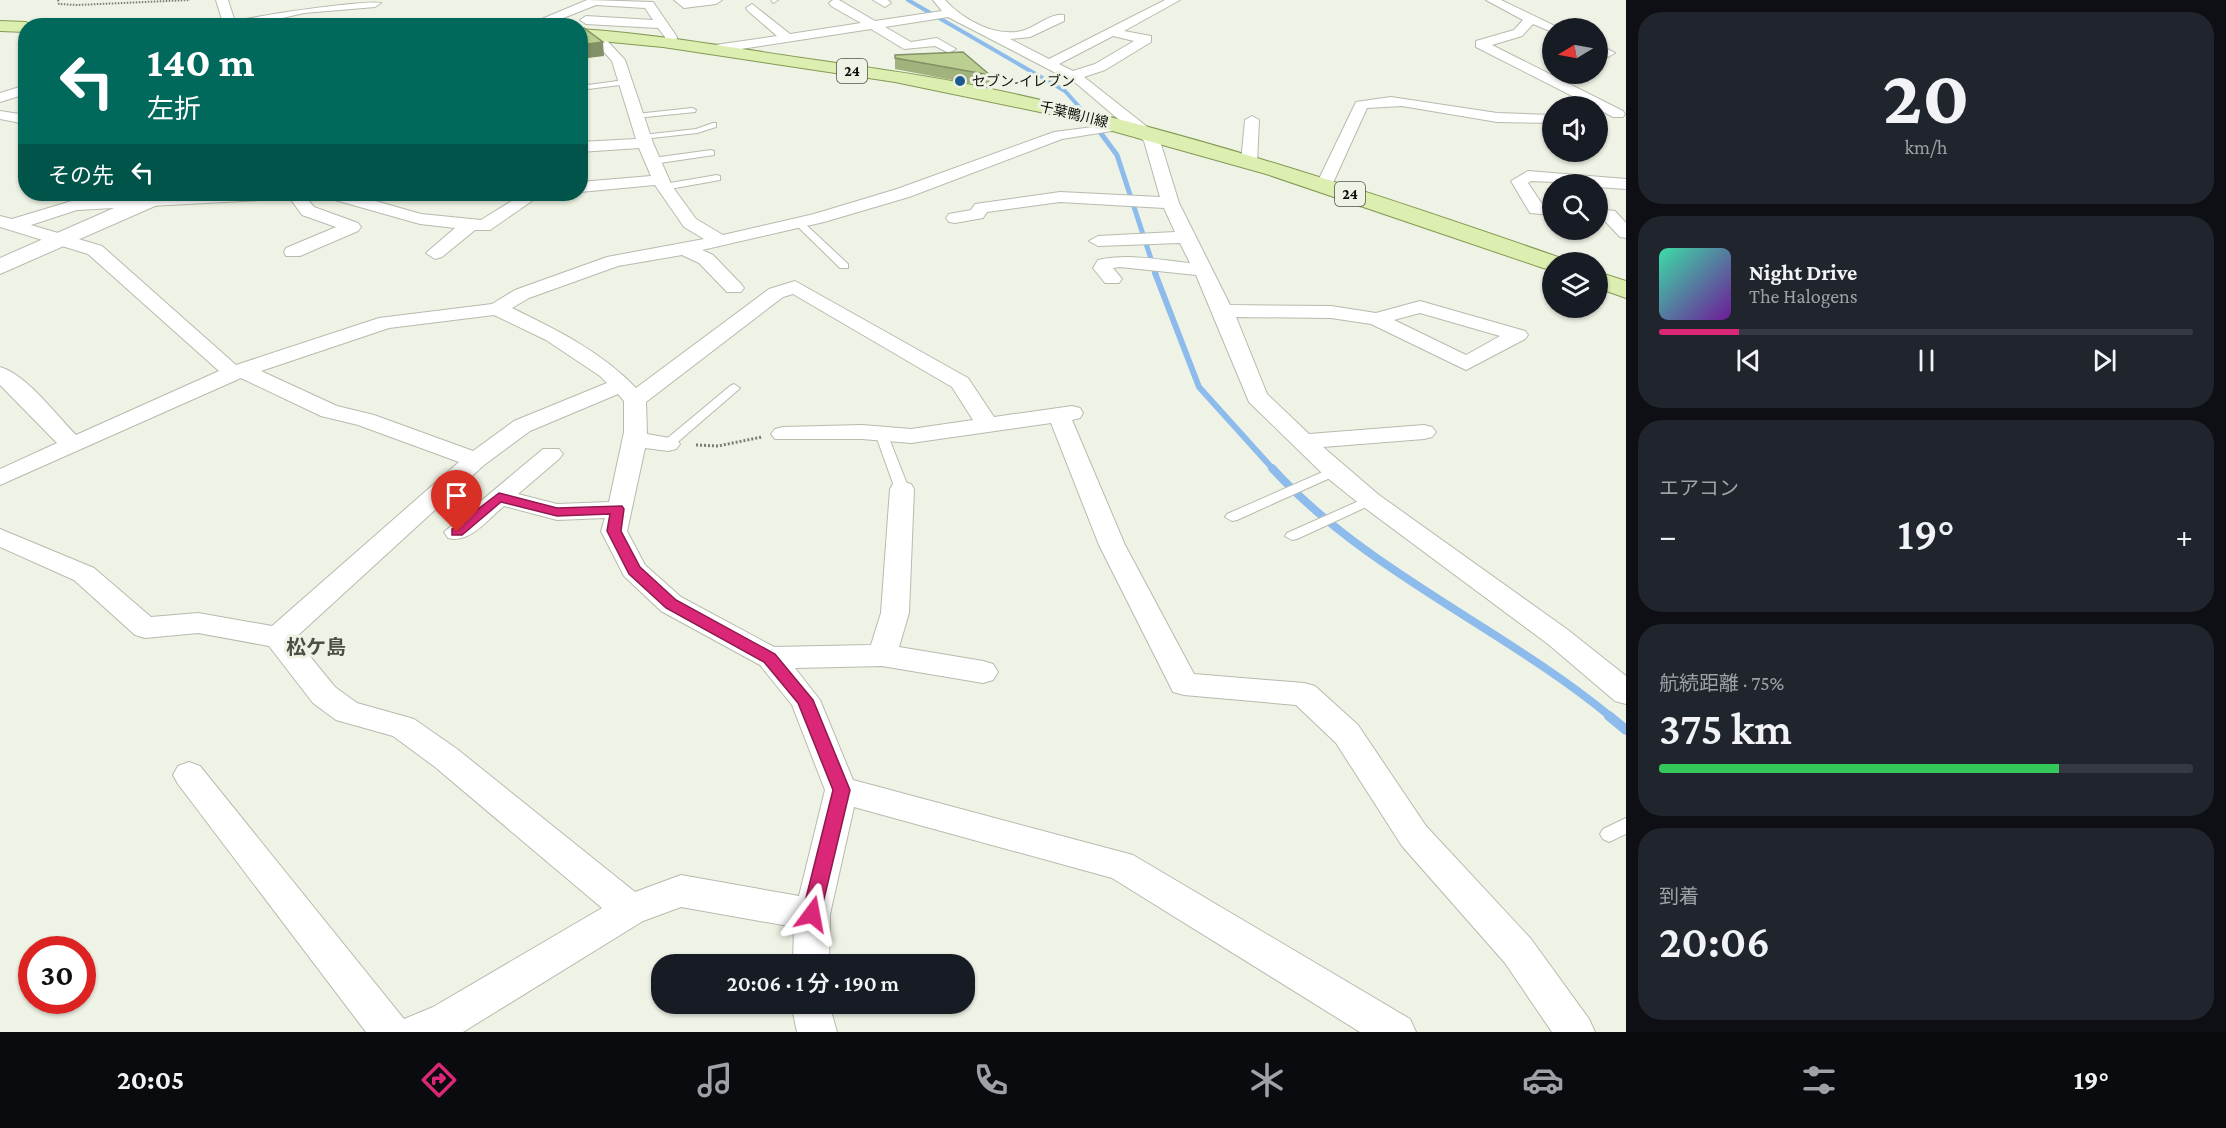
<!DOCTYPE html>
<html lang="ja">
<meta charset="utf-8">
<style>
body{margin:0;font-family:"Crimson Pro","Noto Sans JP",serif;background:#20242c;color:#f1f3f6;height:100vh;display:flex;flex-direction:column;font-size:22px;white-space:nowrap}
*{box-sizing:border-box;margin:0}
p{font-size:20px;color:#9ea1a6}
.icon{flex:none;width:33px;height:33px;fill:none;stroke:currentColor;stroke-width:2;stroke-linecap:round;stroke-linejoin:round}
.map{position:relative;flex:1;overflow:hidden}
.sheet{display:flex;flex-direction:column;gap:12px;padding:12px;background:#0d0f14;width:600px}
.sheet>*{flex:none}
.banner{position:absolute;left:18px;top:18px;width:570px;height:183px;border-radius:24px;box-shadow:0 2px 4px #0004;background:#00695c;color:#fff;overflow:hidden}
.needle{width:39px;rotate:260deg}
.tools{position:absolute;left:1542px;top:18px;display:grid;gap:12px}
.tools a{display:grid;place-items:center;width:66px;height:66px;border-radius:50%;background:#171b24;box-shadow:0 2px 4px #0004;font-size:30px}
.speed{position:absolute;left:18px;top:936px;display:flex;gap:12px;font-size:30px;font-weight:700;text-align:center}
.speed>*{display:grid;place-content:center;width:78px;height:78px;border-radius:50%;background:#171b24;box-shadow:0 2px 4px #0004;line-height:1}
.speed .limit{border:9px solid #d22;background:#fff;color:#111}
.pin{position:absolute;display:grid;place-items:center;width:51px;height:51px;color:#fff;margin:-62px -26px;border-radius:50% 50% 50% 0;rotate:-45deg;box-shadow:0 0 6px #0007}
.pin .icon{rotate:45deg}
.me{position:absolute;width:66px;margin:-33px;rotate:13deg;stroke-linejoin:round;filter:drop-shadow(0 0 4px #0008)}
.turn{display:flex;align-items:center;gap:21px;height:126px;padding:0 30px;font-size:27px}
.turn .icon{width:78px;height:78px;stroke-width:2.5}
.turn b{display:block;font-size:42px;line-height:51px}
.then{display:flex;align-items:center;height:57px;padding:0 30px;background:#0003;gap:12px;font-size:22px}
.big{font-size:45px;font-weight:600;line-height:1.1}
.sheet .tile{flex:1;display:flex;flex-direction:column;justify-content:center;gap:9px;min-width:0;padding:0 21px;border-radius:24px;background:#20242c}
.sheet .dial{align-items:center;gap:0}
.dial b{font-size:78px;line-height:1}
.song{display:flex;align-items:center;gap:18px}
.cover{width:72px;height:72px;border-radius:9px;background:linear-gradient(135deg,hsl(160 70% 55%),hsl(280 70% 35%))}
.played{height:6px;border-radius:3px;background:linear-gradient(90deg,#db2777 15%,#363941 15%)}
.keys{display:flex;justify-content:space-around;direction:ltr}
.heat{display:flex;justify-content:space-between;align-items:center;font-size:33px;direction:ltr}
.charge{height:9px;border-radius:4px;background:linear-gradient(90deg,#34c759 75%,#363941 0)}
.trip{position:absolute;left:651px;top:954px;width:324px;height:60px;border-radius:24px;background:#171b24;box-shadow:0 2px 4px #0004;font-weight:600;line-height:60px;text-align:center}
.tab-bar{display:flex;height:96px;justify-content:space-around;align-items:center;background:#090b0e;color:#9ea1a6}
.tab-bar .icon{width:42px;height:42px}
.tab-bar .on{color:#db2777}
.tab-bar b{font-size:27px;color:#f1f3f6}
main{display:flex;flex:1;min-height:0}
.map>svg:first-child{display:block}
</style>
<main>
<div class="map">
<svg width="1626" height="1032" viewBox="0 0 1626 1032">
<rect width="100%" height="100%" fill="#eef3e5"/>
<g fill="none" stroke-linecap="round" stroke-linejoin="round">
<!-- stream-far4 -->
<polyline stroke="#8dbbec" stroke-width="4" points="908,0 1065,91 1092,121"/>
<!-- stream-far3 -->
<polyline stroke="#8dbbec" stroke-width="5" points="1091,120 1117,155 1156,274"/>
<!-- stream-far2 -->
<polyline stroke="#8dbbec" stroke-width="6" points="1155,273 1199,387 1273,469"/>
<!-- stream-far1 -->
<path stroke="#8dbbec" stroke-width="8" d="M 1272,468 C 1365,571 1505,629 1611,717"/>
<!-- stream -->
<polyline stroke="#8dbbec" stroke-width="10" points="1609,716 1626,730"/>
<defs>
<g id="lane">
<polygon points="771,0 778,0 773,3"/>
<polygon points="625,80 629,82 628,84 580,90 580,86"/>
<polygon points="692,108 696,110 695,112 636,118 632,116 636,114"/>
<polygon points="713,123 716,123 716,127 697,133 643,139 639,137 643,135 696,129"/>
<polygon points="711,150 714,151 714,155 653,164 649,161 653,158"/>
<polygon points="717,175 720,176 720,180 664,190 660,187 664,184"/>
<polygon points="796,221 802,221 848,264 848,268 840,268 796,225"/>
<polygon points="734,384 740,388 738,390 672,447 664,447 662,444 664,441 730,386"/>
<polygon points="881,429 887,433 909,489 907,492 897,492 895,489 875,433"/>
<polygon points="1334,467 1340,471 1339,474 1237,520 1232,521 1225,517 1227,514"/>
<polygon points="1370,496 1377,500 1375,503 1297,539 1292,540 1285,536 1287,533"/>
<polygon points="1626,818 1626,834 1609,842 1603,839 1600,834 1603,829"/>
</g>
<g id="street">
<path d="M 216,0 L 228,0 L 235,22 C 257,15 366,0 381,3 L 375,7 L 304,13 L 248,26 L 224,26 Z"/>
<polygon points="587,0 653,2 677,37 675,45 665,45 665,37 658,28 586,24 580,20 586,16 653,20 645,8 596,5 543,26 525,26"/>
<polygon points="674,0 722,0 716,4 684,8"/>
<path d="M 833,0 L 839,0 L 875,21 L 942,11 L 933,0 L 945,0 C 963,20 998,39 1025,30 C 1037,26 1051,13 1064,15 L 1064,21 L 1030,37 L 1010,39 L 1049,59 L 1165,0 L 1180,0 L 1124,31 L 1151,36 L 1151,42 L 1105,70 L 1084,77 L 1150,129 L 1160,141 L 1179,203 L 1230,305 L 1331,306 L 1376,313 L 1420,301 L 1525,331 L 1528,335 L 1525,339 L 1466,370 L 1371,324 L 1331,318 L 1236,317 L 1267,394 L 1309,434 L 1424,425 L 1432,427 L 1436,432 L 1432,437 L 1424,439 L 1323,447 L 1379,495 L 1568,630 L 1626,676 L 1626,704 L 1615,701 L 1548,644 L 1361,505 L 1325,476 L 1249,402 L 1196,275 L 1120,267 L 1113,268 L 1122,279 L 1119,283 L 1105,283 L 1093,268 L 1098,260 C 1128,253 1160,260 1190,263 L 1180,243 L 1098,246 L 1089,241 L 1098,236 L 1175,232 L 1164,208 L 1060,202 L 987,212 L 983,218 L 955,223 L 949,222 L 946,218 L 949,214 L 971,210 L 975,204 L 1060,192 L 1160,197 L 1144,141 L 1077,84 L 948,17 L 885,27 L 911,42 L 937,38 L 956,49 L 949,53 L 935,46 L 904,49 L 871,29 L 715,53 L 708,49 L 715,45 L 777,36 L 748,11 L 746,8 L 752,4 L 790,34 L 861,23 L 831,6 L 829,3 ZM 1113,36 L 1134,41 L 1095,64 L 1073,71 L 1059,64 ZM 1420,313 L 1500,336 L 1466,355 L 1394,320 Z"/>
<polygon points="873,0 888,0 891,3 885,7"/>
<polygon points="1486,0 1501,0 1559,28 1552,28 1552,32 1533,24 1522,36 1492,45 1623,111 1625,114 1623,117 1613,117 1598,109 1598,106 1592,106 1476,47 1476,41 1514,30 1523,20"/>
<path d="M 595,31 L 599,32 L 625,60 L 653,143 L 672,186 L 696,219 L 723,235 L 814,214 L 897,189 L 1054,132 L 1124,123 L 1127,126 L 1124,129 L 1062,139 L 909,197 L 824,222 L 702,250 L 713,255 L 741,284 L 744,288 L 741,292 L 727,292 L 699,263 L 682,255 L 618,266 L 529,298 L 512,308 C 557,330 602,352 636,388 L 769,289 L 795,281 L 968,378 L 994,417 L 1072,406 L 1080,408 L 1083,413 L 1080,418 L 1072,420 L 1125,545 L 1194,674 L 1304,683 L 1315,686 L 1358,725 L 1426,826 L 1531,939 L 1589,1019 L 1595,1032 L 1552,1032 L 1505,963 L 1402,846 L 1336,743 L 1296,705 L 1184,695 L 1173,692 L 1099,545 L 1051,423 L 911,443 L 862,439 L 775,439 L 771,434 L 775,429 L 783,427 L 862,425 L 911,429 L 973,420 L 952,387 L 793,294 L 783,297 L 646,402 L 647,434 L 676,439 L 680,444 L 676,449 L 668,451 L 645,448 L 627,531 L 645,565 L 681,597 L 774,647 L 871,645 L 881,613 L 890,489 L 893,484 L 902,481 L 911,484 L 914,489 L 909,613 L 899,647 L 983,661 L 993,664 L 998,672 L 993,680 L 983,683 L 882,666 L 795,668 L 820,700 L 853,780 L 1133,855 L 1410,1019 L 1416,1032 L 1360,1032 L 1112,878 L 854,807 L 830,914 L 829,964 L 793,964 L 794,927 L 681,907 L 643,921 L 463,1032 L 366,1032 L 178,784 L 173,775 L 178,766 L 189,762 L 200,766 L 404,1019 L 433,1007 L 602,908 L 435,767 L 393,736 L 336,720 L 313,703 L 269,646 L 198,633 L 145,638 L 135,635 L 74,580 L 0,547 L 0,529 L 94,568 L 151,617 L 198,613 L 272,626 L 459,462 L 358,425 L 321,416 L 241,378 L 0,485 L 0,469 L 57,443 L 0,385 L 0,367 C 26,374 57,416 76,435 L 219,371 L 88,254 L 0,227 L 0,216 L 12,219 L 75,200 L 193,194 L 286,194 L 284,198 L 278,199 L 77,210 L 31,225 L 102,246 L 236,365 L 379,318 L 492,304 L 515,290 L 607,257 L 704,239 L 684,227 L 655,185 L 580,192 L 580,182 L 651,176 L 639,148 L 580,152 L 580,142 L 636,139 L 612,61 L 589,35 ZM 494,315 L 546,340 L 600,376 L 607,383 L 514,421 L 473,451 L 374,415 L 337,406 L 261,371 L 389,328 ZM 618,394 L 624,401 L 624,432 L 609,502 L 557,504 L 518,494 L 559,459 L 563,454 L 559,449 L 543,449 L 444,532 L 448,538 C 470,544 488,519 504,506 L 557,520 L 605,518 L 601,531 L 624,576 L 661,611 L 760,665 L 792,705 L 825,790 L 799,896 L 681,875 L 635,892 L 457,749 L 414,719 L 357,703 L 335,687 L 295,638 L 484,465 L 530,431 Z"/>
<polygon points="1598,44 1615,53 1608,57 1598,53"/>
<polygon points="26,85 26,94 0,102 0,93"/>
<polygon points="1391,97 1497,113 1552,115 1552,123 1497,122 1402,106 1367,108 1332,185 1330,189 1318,189 1316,185 1356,102"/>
<polygon points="0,111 26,115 26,124 0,119"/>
<polygon points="1252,116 1259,120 1257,163 1249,168 1241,163 1245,120"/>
<polygon points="1528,171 1626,179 1626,189 1598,187 1598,184 1531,181 1528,183 1542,204 1552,205 1552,215 1530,213 1511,181"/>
<polygon points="287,194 303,194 314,207 358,223 361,227 358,231 300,256 286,256 284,252 286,248 336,227 302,215"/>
<polygon points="326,194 351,194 421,214 481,220 523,194 542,194 490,230 475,230 442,257 435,259 426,253 455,228 420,224 328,198"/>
<polygon points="1598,209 1615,211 1626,223 1626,238 1620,237 1604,220 1598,219"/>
<polygon points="791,1004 829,1004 837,1032 797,1032"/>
</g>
<polygon id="secondary" points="146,194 174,194 171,199 0,274 0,258"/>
<g id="primary">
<polygon points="0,21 26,22 33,26 26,26 26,32 0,31"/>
<path d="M 580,29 C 655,34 728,47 802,58 C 857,66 912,73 967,84 C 1170,125 1366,190 1561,258 L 1564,262 L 1552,262 L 1552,270 L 1543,268 L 1266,174 L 1059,116 L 895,82 L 663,47 L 580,39 Z"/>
<polygon points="1598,272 1626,281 1626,298 1598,288"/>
</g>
</defs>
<!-- lane casing -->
<use href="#lane" stroke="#b6bbae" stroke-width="2"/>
<!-- street casing -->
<use href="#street" stroke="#b6bbae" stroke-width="2"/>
<!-- secondary casing -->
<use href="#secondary" stroke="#b6bbae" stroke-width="2"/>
<!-- primary casing -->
<use href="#primary" stroke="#849953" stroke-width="2"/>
<!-- path-far1 -->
<polyline stroke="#7a7d74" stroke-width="2" stroke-dasharray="1.5 1.5" stroke-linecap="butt" points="58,0 59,4 77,5 190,0"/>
<!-- path -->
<polyline stroke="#7a7d74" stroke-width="3" stroke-dasharray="2 2" stroke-linecap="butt" points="696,445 718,446 762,437"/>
<!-- lane -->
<use href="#lane" fill="#fff" fill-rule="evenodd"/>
<!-- street -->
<use href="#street" fill="#fff" fill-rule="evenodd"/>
<!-- secondary -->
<use href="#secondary" fill="#fff" fill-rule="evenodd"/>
<!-- primary -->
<use href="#primary" fill="#dceeb0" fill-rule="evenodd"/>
</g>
<!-- wall -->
<polygon fill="#a1b27d" points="895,55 990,75 989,87 895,69"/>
<!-- shaded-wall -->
<polygon fill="#839166" points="603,42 604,56 580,59 580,45"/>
<!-- building -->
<g fill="#bbcf91" stroke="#839166" stroke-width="1.5">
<polygon points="533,21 576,24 576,26 508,26"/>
<polygon points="580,28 584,28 603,42 580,45"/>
<polygon points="963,52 990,75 895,58 895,55"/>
</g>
<!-- route -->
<polygon fill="#db2777" stroke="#8e194d" stroke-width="1.5" points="499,493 557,508 622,506 624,509 621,531 640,567 676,600 775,654 813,700 850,790 819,920 812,923 805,920 802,914 833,790 798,703 764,662 666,608 629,574 607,531 610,514 557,516 501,502 462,535 452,535 452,529"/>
<!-- markers -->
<circle fill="#1e5990" stroke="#eef3e5" stroke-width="2" cx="960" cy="81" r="6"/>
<g text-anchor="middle" stroke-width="6" stroke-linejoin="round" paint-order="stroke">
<!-- far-poi labels -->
<g font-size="14" fill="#0d0f0a" stroke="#eef3e5" text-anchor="start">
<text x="972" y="86">セブン-イレブン</text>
</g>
<!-- far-street labels -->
<g font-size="14" fill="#0d0f0a" stroke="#eef3e5">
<text transform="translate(1074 114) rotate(14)" y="5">千葉鴨川線</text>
</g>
<!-- shield labels -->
<g fill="#eef3e5" stroke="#50534c" stroke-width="1.5">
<rect x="837" y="59" width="30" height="24" rx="4.5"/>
<rect x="1335" y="182" width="30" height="24" rx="4.5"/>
</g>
<g font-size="15" font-weight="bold" fill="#0d0f0a">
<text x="852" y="76">24</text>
<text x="1350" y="199">24</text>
</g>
<!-- quarter labels -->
<g font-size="20" font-weight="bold" fill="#4b4f44" stroke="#eef3e5">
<text x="316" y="654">松ケ島</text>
</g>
</g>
</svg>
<div class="tools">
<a><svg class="needle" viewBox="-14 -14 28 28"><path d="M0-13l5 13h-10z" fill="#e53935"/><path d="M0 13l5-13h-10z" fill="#9ea1a6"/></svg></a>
<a><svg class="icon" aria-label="sound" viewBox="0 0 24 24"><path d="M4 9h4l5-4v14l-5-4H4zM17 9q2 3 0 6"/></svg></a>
<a><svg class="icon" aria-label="search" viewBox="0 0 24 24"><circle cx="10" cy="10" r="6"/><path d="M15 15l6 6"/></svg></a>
<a><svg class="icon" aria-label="layers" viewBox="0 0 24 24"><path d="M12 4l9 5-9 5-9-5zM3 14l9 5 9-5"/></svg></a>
</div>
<div class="speed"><div class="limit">30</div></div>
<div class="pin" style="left:457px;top:532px;background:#d93025"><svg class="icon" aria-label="arrive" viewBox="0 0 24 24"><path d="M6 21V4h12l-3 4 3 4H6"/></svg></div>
<svg class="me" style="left:812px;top:914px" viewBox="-20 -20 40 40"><path d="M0-17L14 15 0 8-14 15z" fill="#db2777" stroke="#fff" stroke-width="4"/></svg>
<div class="trip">20:06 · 1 分 · 190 m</div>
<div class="banner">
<div class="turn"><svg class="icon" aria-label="left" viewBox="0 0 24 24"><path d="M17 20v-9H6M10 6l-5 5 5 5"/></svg><div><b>140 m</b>左折</div></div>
<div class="then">その先<svg class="icon" aria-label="left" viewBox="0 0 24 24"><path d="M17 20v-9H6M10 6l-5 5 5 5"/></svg></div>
</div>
</div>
<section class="sheet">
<div class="tile dial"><b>20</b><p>km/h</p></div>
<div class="tile">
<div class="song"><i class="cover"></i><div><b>Night Drive</b><p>The Halogens</p></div></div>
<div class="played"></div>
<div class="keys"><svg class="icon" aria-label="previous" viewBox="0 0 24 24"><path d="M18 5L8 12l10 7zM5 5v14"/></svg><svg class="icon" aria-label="pause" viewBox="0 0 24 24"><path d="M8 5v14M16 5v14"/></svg><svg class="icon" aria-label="next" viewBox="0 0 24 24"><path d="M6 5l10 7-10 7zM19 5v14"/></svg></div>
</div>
<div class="tile"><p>エアコン</p>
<div class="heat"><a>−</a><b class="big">19°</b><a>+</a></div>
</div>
<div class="tile"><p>航続距離 · 75%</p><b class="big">375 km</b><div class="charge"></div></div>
<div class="tile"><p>到着</p><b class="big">20:06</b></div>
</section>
</main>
<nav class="tab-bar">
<b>20:05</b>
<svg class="icon on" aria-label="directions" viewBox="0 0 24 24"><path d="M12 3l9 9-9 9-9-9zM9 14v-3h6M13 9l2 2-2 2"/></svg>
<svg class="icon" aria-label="music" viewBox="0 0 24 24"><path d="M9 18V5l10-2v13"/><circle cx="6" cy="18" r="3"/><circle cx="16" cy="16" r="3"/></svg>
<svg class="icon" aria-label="phone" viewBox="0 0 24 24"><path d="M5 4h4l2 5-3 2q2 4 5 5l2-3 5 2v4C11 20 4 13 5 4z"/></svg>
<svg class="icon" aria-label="climate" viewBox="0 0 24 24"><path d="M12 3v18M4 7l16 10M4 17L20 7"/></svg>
<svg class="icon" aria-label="car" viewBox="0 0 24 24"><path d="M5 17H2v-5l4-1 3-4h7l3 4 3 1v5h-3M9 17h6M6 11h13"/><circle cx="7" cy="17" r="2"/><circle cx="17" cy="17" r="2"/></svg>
<svg class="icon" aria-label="filters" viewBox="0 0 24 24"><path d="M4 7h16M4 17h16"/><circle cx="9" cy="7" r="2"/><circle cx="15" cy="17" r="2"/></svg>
<b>19°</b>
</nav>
